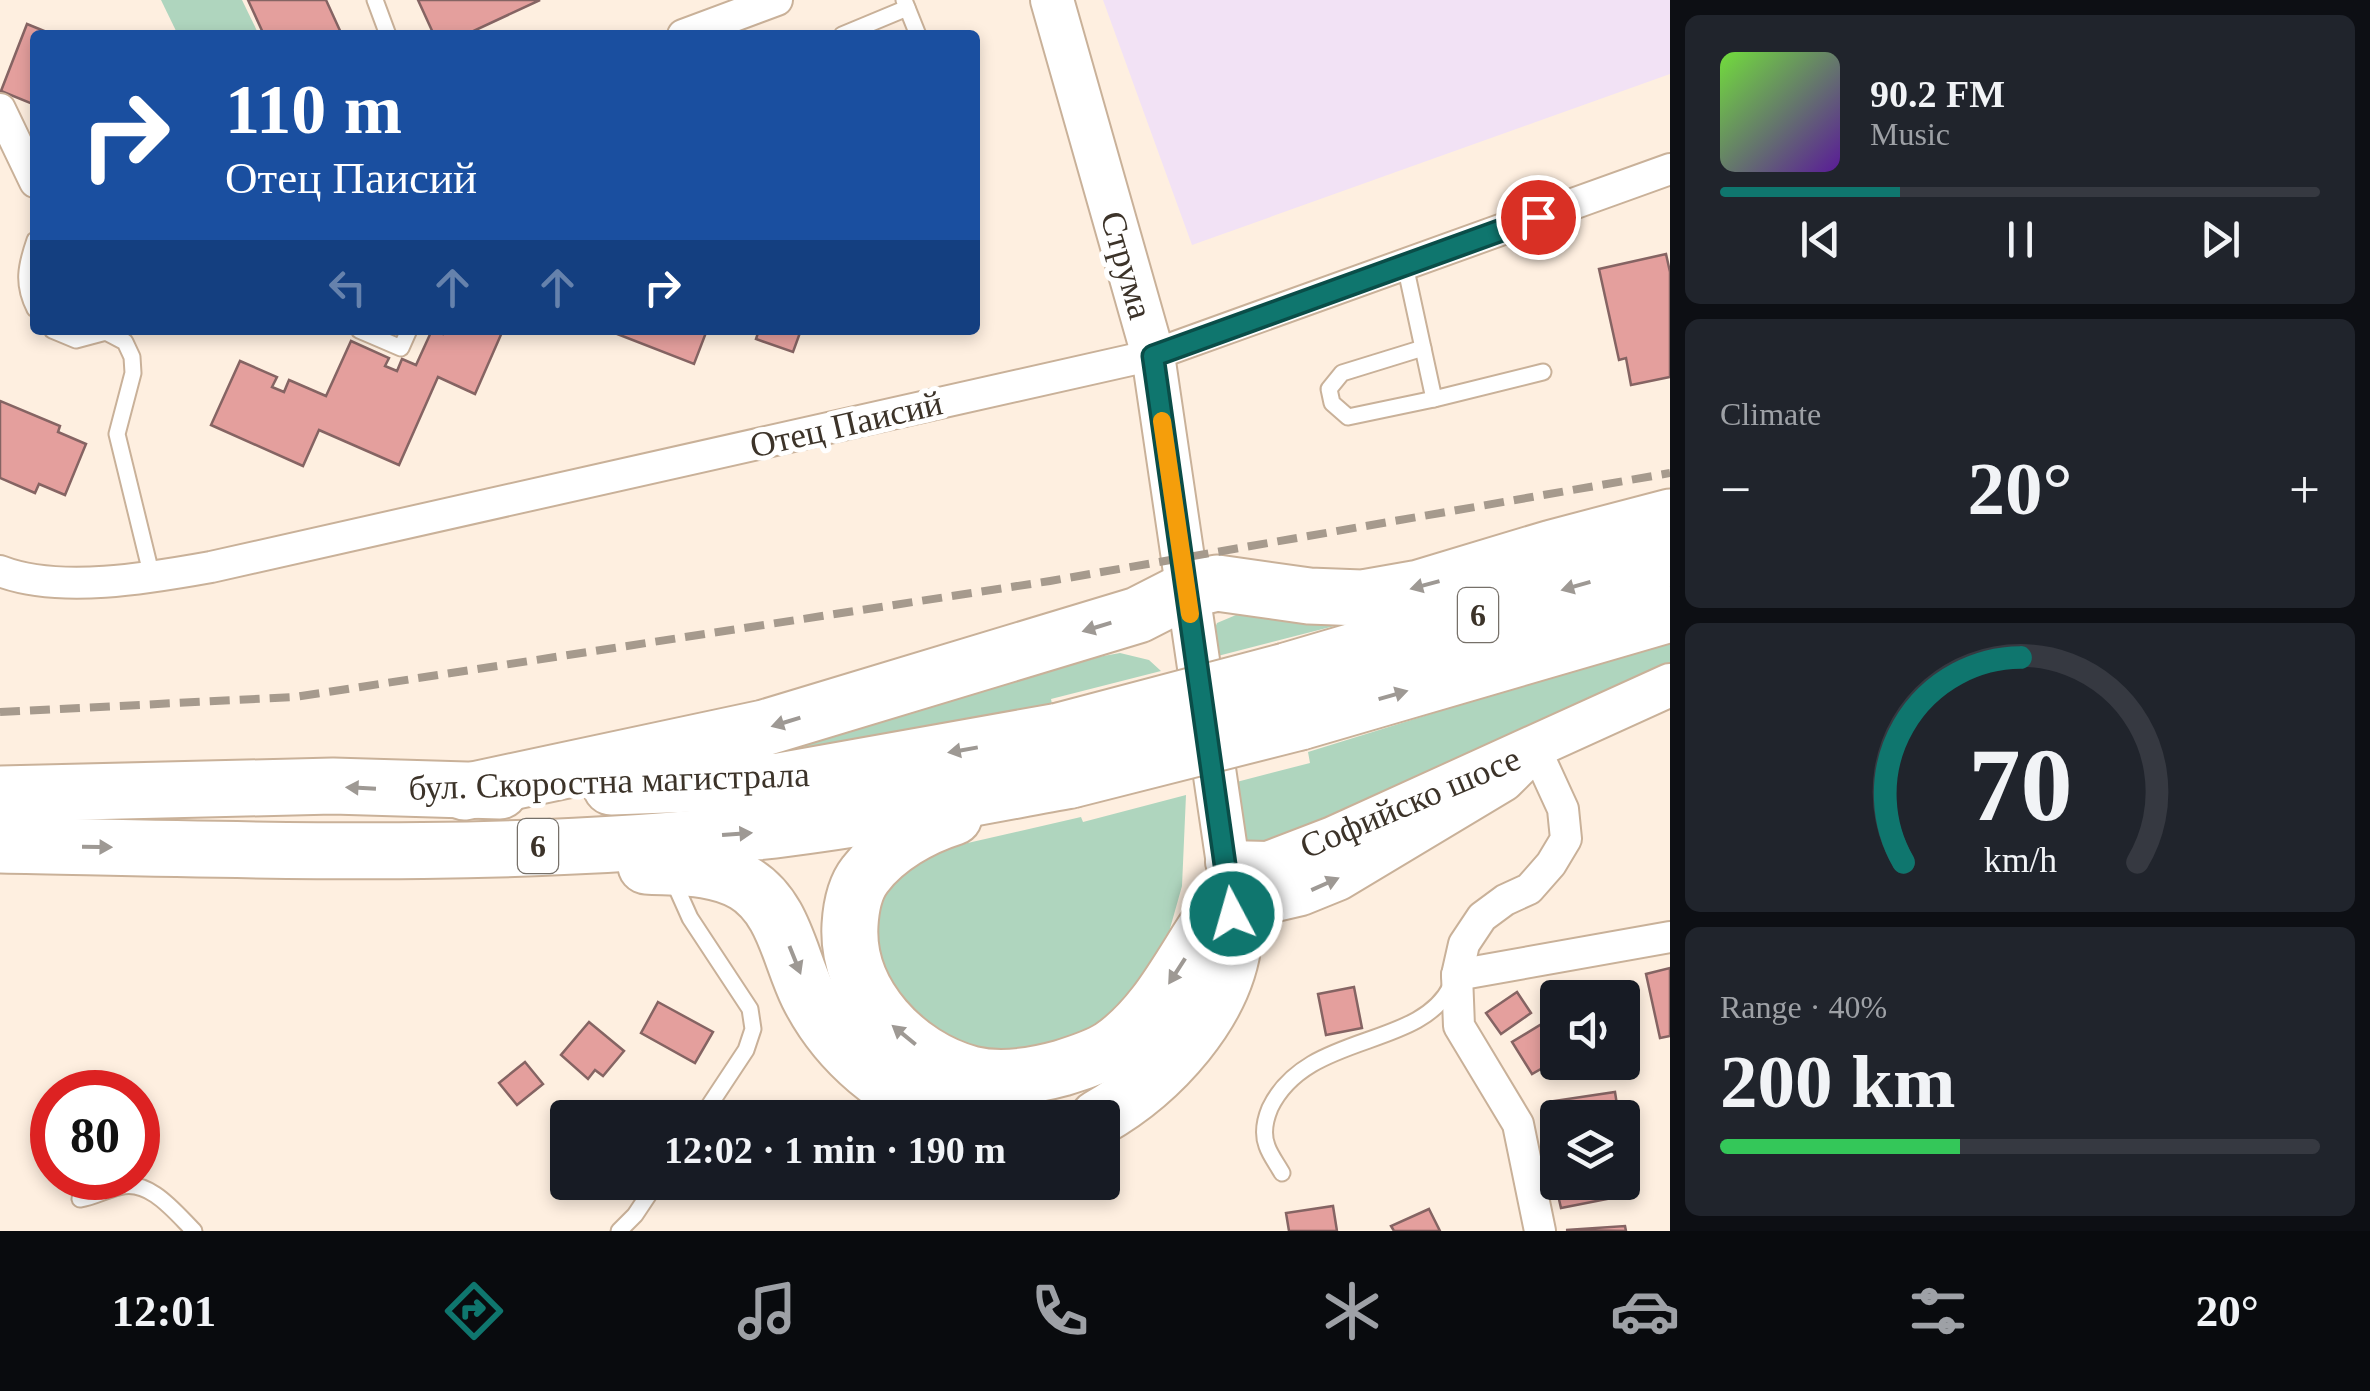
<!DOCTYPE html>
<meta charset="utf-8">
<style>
body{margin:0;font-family:Georgia,serif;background:#20242c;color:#f1f3f6;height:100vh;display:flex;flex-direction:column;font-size:38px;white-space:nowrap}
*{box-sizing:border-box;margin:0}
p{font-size:32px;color:#9ea1a6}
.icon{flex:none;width:55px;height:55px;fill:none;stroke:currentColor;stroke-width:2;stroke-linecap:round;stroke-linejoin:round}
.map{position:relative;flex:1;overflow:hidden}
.side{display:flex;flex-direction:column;gap:15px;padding:15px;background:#0d0f14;width:700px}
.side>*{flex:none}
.banner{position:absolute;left:30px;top:30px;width:950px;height:305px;border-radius:10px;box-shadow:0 5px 15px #0003;background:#1a4fa0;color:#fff;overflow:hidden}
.fabs{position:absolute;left:1540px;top:980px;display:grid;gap:20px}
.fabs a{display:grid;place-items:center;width:100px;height:100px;border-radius:10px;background:#171b24;box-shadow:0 5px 15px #0003;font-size:50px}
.speed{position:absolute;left:30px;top:1070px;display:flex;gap:20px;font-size:50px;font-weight:700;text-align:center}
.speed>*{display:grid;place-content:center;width:130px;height:130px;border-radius:50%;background:#171b24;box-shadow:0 5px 15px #0003;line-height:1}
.speed .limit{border:15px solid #d22;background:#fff;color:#111}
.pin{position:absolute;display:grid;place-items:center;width:85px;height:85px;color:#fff;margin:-42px;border:5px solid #fff;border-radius:50%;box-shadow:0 2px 10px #0007}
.me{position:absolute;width:110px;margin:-55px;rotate:354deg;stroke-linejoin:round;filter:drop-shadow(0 0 8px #0008)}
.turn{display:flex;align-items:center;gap:35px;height:210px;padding:0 30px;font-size:45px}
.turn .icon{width:130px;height:130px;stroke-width:2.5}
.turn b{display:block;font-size:70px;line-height:85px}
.lanes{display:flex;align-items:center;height:95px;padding:0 30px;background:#0003;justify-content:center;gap:50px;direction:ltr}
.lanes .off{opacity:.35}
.big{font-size:75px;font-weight:700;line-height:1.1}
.side .widget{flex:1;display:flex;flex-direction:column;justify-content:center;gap:15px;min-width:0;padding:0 35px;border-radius:15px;background:#20242c}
.side .dial{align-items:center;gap:0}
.dial svg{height:260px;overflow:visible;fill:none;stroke:#363941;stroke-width:7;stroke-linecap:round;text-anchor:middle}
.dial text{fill:#f1f3f6;stroke:none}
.song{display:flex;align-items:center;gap:30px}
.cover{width:120px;height:120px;border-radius:15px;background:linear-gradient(135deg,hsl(100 70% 55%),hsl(270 70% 35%))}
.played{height:10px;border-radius:5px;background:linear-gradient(90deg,#0f766e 30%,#363941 30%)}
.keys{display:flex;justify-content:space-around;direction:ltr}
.heat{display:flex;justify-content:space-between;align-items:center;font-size:55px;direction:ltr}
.charge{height:15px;border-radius:8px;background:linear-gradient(90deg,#34c759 40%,#363941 0)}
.trip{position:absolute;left:550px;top:1100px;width:570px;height:100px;border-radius:10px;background:#171b24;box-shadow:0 5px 15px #0003;font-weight:700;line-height:100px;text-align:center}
.tab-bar{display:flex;height:160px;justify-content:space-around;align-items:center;background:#090b0e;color:#9ea1a6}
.tab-bar .icon{width:70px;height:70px}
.tab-bar .current{color:#0f766e}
.tab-bar b{font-size:45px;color:#f1f3f6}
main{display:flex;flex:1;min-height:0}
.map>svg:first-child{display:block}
</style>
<main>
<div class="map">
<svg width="1670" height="1231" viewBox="0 0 1670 1231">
<rect width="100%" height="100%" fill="#feefe0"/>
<!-- education -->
<polygon fill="#f2e2f5" points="1103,0 1670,0 1670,74 1192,245"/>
<!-- green -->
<g fill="#afd5be">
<polygon points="161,0 242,0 259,35 178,35"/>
<polygon points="1389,612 1210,658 1209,642 1217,623 1236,615 1303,619"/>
<polygon points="1670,640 1670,663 1267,852 1235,839 1225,785 1310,763 1308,752"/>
<polygon points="1120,653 1149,660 1161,671 1051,699 1053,709 894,743 767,755 1026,670"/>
<polygon points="1186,795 1182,886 1162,957 1116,1022 1058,1055 969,1058 914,1024 869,956 888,870 915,855 1081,817 1083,822"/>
</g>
<!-- building -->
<g fill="#e49f9d" stroke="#856463" stroke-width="2.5">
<polygon points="248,0 326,0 342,35 264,35"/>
<polygon points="418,0 540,0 465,35 434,35"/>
<polygon points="27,24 54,35 35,35 35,105 1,91"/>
<polygon points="1666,254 1670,272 1670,377 1631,385 1626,358 1619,360 1599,269"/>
<polygon points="432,330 443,334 445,330 503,330 475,394 438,377 399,465 319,430 303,466 211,425 240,361 277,377 272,387 284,392 289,380 326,396 351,341 389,358 385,366 397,371 402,359 416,365"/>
<polygon points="607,330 707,330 694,364"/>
<polygon points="751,330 801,330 793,352 756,339 758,333"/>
<polygon points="0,401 60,426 58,432 86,444 65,495 39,484 35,493 0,478"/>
<polygon points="1670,968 1670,1036 1660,1038 1646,974"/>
<polygon points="1354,987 1362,1028 1326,1035 1318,994"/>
<polygon points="1517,992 1531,1013 1501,1034 1486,1013"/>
<polygon points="658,1002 713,1032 695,1063 641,1033"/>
<polygon points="1558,1014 1558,1059 1532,1074 1512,1042"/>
<polygon points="589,1022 624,1051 603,1076 595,1070 588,1079 561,1055"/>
<polygon points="525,1062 543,1084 517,1105 499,1083"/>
<polygon points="1615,1092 1619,1118 1558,1118 1558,1123 1554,1101"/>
<polygon points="1558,1168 1558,1182 1614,1182 1617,1197 1561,1208 1552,1169"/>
<polygon points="1333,1206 1337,1231 1289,1231 1286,1213"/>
<polygon points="1429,1209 1440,1231 1394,1231 1391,1226"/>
<polygon points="1625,1226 1626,1231 1566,1230"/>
</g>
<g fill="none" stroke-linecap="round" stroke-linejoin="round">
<defs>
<g id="lane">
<polyline points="375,0 388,35"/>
<polyline points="904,0 918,35"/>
<polyline points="842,35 907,8"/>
<path d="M 35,240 C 26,266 22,284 35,309"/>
<polyline points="1405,265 1434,399 1543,372"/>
<polyline points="52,330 76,340 106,332 125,342 132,357 133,373 117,434 152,577"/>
<polyline points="359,330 401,348 409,330"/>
<polyline points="1423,348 1342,373 1329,389 1332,403 1348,417 1434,399"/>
<polyline points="673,880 690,918 750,1009 753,1029 746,1050 701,1118"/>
<path d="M 1282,1173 C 1277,1164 1270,1155 1267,1146 C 1262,1133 1265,1120 1270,1108 C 1307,1031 1420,1050 1451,986"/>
<path d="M 80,1199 C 94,1197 105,1190 119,1187 C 149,1178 175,1212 194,1231"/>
<polyline points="619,1231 635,1215 657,1182"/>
</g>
<g id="street">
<polyline points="683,35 777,0"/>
<polyline points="0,109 35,182"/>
<path d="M 0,571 C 59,594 150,578 211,567 L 1153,355 L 1670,169"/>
<polyline points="1535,748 1563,809 1566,839 1551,864 1529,889 1505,900 1482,917 1464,944 1457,975 1459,1026 1518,1124 1540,1231"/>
<polyline points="1457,975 1670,937"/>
</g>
<g id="secondary">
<polyline points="1052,0 1153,355 1232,891 1271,901 1301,894 1338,879 1503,780 1535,748"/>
<polyline points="1227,862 1268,863 1333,838 1670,685"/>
</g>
<g id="highway">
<polyline points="1286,671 1670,558"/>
<polyline points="1300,722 1670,614"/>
<polyline points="611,787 779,781 1059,731"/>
<polyline points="464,792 764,728 1138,615 1187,590 1217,583 1309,596 1362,598 1419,588 1552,548 1670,517"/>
<polyline points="0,794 333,786 500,791"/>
<path d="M 954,817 C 922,827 886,847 865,875 C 854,889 851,908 850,925 C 846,994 906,1057 971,1074 C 1000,1081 1033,1076 1062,1068 C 1078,1063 1097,1057 1111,1048 C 1166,1010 1190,941 1232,891"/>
<path d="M 0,845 C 252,850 506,860 757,832 C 863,820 967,799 1071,780"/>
<path d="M 646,866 C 680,868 714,866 744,883 C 784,907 789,956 808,995 C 837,1053 890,1096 951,1118"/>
<path d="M 1098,1118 C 1160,1083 1227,1012 1234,938 C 1235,923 1232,906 1232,891"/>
</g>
</defs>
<!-- lane casing -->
<use href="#lane" stroke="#c9b199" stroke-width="19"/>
<!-- street casing -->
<use href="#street" stroke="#c9b199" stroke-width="34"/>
<!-- secondary casing -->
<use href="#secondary" stroke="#c9b199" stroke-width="46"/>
<!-- highway casing -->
<use href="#highway" stroke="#c9b199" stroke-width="59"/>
<!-- lane -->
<use href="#lane" stroke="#fff" stroke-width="15"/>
<!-- street -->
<use href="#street" stroke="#fff" stroke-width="30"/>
<!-- secondary -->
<use href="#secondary" stroke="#fff" stroke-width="42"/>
<!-- highway -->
<use href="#highway" stroke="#fff" stroke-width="55"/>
<!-- rail -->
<polyline stroke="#a69a8d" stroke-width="8" stroke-dasharray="20 10" stroke-linecap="butt" points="0,712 295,697 1050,581 1670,473"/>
<defs>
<g id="highway-bridge">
<polyline points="1059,731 1286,671"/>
<polyline points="1071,780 1300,722"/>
</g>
</defs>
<!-- highway-bridge casing -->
<use href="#highway-bridge" stroke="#c9b199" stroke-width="59" stroke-linecap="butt"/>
<!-- highway-bridge -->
<use href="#highway-bridge" stroke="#fff" stroke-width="55"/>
</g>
<!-- one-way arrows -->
<defs><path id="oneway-solid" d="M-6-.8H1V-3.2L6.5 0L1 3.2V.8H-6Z" transform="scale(2.5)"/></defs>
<g fill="#9e9994">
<use href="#oneway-solid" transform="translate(1425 585) rotate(165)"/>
<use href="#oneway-solid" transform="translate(1576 586) rotate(164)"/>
<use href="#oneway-solid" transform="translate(1097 627) rotate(163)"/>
<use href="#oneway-solid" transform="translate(1393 695) rotate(-16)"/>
<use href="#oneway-solid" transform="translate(786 722) rotate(163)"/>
<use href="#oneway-solid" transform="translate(963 750) rotate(170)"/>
<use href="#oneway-solid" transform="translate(361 788) rotate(-177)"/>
<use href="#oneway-solid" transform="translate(737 834) rotate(-4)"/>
<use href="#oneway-solid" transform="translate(97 847) rotate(1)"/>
<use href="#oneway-solid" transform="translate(1325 884) rotate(-24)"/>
<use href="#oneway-solid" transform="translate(795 960) rotate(68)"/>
<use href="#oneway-solid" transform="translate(1177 971) rotate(123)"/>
<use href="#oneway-solid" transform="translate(904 1035) rotate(-141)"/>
</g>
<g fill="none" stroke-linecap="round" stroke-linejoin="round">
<defs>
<polyline id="route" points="1232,914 1153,356 1538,217"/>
</defs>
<!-- route casing -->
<use href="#route" stroke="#0a4d48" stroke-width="25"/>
<!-- route -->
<use href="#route" stroke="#0f766e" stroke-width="18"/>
<!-- slow -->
<polyline stroke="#f59e0b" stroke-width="18" points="1162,421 1190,614"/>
</g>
<g text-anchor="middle" stroke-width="10" stroke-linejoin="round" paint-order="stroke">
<!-- shield labels -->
<g fill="#fff" stroke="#767069" stroke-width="2.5">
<rect x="1458" y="588" width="40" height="54" rx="8"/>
<rect x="518" y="819" width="40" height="54" rx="8"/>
</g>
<g font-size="32" font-weight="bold" fill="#3c3329">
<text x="1478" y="626">6</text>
<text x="538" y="857">6</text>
</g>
<!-- street labels -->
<g font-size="35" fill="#3c3329" stroke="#fff">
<text transform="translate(1127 265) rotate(74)" y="12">Струма</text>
<text transform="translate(846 424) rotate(-13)" y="12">Отец Паисий</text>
<text transform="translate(609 781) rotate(-2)" y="12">бул. Скоростна магистрала</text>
<text transform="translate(1410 802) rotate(-23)" y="12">Софийско шосе</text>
</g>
</g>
</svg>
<div class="fabs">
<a><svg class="icon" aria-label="sound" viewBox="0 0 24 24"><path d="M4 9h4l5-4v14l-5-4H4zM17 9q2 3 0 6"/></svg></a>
<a><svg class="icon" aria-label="layers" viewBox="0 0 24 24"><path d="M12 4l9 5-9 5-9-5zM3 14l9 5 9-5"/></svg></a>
</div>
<div class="speed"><div class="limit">80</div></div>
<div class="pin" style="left:1538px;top:217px;background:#d93025"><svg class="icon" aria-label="arrive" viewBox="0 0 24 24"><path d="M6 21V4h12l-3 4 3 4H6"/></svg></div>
<svg class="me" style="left:1232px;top:914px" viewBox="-20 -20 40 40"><circle r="17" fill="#0f766e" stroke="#fff" stroke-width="3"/><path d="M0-11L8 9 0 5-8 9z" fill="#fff"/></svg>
<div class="trip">12:02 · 1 min · 190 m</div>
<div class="banner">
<div class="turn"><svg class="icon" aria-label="right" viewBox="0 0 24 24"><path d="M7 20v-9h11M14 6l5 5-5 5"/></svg><div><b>110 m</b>Отец Паисий</div></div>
<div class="lanes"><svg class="icon off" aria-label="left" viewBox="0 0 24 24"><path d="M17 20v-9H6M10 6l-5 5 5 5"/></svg><svg class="icon off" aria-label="ahead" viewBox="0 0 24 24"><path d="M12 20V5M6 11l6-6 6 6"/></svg><svg class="icon off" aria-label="ahead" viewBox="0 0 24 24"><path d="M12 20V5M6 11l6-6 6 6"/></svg><svg class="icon" aria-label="right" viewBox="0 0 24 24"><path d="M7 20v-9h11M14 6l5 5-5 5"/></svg></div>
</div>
</div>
<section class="side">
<div class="widget">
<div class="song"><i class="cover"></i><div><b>90.2 FM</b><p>Music</p></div></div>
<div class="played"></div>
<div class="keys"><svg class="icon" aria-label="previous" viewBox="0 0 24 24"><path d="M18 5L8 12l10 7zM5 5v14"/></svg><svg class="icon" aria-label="pause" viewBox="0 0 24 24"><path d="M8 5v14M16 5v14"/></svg><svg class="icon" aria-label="next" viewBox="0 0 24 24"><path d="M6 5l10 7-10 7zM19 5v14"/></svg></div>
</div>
<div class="widget"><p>Climate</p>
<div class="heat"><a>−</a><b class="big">20°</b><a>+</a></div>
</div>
<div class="widget dial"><svg viewBox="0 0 100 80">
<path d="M14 69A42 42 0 1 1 86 69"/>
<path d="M14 69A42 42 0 0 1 50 6" stroke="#0f766e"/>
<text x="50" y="56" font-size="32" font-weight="700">70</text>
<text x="50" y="72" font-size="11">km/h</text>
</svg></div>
<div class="widget"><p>Range · 40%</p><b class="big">200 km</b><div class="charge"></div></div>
</section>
</main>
<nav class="tab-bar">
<b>12:01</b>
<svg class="icon current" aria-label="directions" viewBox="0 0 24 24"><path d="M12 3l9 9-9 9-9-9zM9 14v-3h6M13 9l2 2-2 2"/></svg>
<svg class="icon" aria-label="music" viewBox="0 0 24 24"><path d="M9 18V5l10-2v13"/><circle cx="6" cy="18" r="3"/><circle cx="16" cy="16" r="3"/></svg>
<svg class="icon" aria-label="phone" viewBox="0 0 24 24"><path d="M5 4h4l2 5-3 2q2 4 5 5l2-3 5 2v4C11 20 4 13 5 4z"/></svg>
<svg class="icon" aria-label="climate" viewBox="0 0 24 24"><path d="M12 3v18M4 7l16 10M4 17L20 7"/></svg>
<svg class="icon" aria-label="car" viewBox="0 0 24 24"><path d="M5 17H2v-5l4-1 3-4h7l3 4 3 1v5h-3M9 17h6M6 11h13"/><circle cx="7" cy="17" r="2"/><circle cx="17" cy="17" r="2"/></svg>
<svg class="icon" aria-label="filters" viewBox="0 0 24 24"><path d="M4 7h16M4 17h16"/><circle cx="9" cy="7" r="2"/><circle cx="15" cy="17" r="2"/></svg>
<b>20°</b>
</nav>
